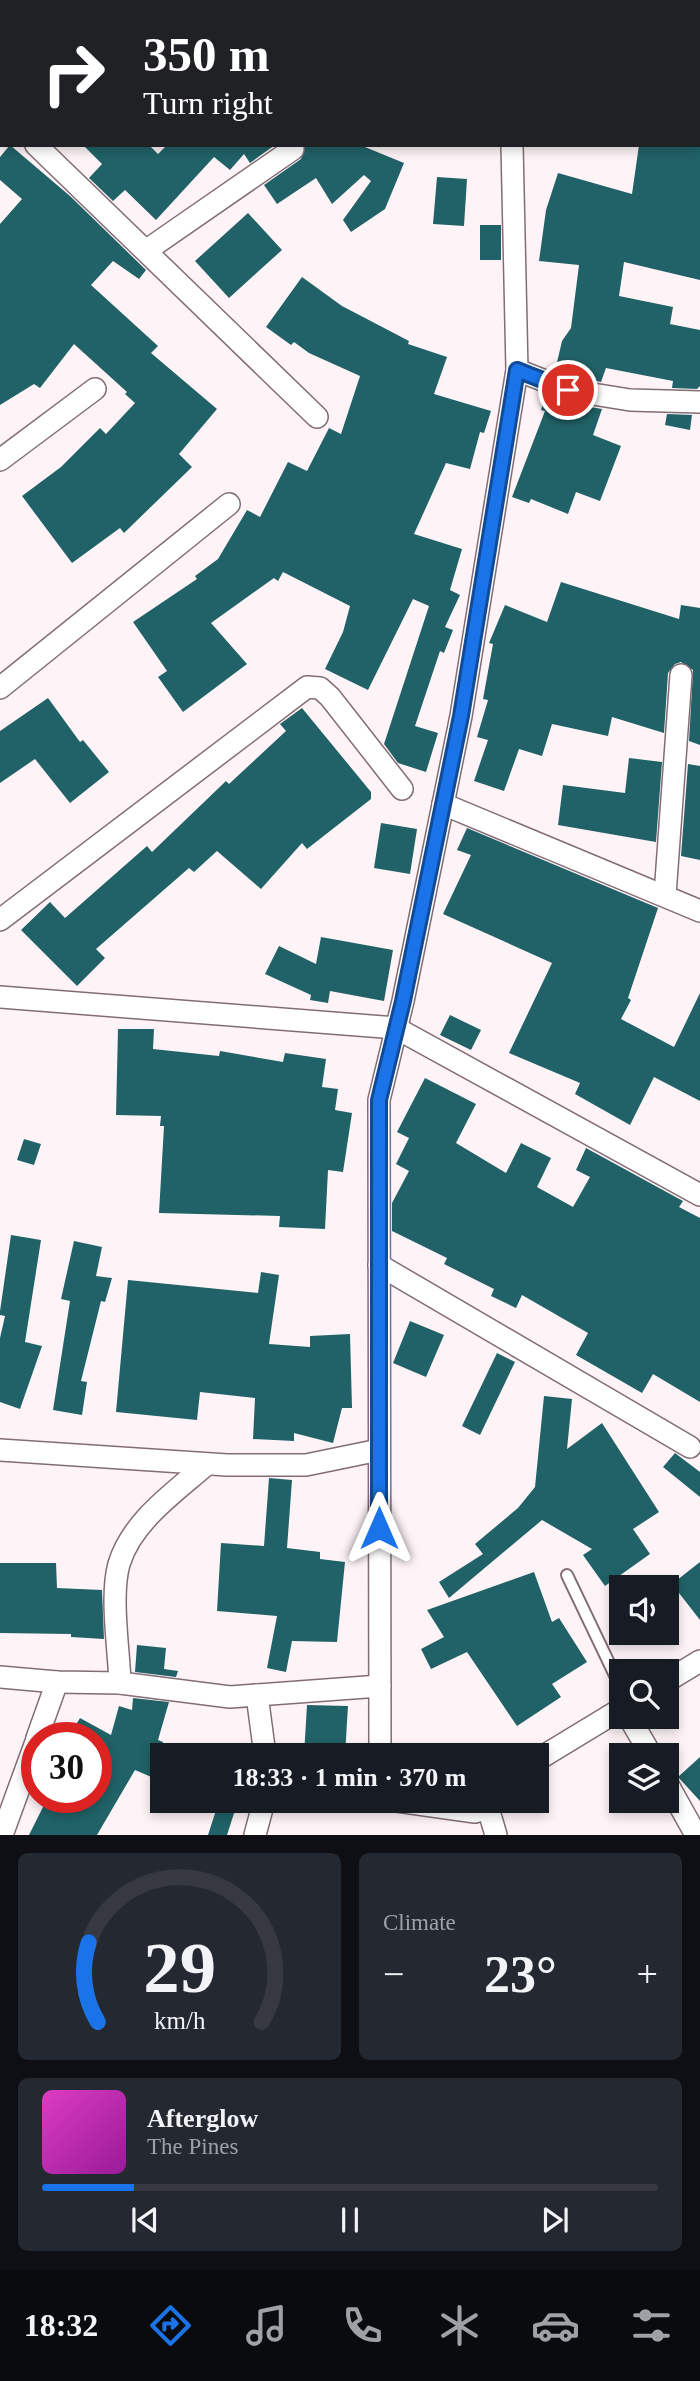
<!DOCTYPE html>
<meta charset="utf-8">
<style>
body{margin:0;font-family:Georgia,serif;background:#242831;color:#f1f3f6;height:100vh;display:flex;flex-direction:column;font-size:26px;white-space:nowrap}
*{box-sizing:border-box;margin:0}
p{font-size:23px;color:#9ea1a6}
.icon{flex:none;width:38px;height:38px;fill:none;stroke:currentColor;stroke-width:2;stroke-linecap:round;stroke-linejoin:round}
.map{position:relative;height:1835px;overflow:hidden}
.drawer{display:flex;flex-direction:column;gap:18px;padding:18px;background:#0d0f14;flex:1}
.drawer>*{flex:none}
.hud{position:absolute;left:0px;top:0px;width:700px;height:147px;box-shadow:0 4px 10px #0003;background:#202124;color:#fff;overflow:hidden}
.tools{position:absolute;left:609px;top:1575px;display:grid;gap:14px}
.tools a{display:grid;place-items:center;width:70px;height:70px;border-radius:0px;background:#171b24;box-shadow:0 4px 10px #0003;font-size:35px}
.speed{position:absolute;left:21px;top:1722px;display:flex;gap:14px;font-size:35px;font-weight:700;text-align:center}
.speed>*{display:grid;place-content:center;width:91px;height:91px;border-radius:50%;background:#171b24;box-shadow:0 4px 10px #0003;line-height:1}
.speed .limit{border:10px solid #d22;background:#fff;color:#111}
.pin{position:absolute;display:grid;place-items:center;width:60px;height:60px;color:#fff;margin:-30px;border:4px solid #fff;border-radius:50%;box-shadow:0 2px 7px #0007}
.me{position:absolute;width:77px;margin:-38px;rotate:0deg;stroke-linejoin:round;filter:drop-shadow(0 0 5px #0008)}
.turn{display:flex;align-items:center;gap:24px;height:147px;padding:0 28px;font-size:32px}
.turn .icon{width:91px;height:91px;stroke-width:2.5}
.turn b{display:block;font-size:49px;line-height:60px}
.big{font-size:52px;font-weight:800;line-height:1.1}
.drawer .tile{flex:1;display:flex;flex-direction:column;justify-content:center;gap:10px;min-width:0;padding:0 24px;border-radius:10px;background:#242831}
.drawer .dial{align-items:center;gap:0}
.dial svg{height:182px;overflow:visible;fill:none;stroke:#363941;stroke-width:7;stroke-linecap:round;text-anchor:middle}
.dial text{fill:#f1f3f6;stroke:none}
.song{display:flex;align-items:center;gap:21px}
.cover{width:84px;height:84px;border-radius:10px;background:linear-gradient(135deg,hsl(310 70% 55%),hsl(300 70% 35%))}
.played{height:7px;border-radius:4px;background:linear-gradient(90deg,#1a73e8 15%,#363941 15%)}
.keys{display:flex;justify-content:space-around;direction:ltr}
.heat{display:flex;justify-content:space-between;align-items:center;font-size:38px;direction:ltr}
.drawer .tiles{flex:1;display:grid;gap:18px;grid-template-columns:1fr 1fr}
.tile:last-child{grid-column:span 2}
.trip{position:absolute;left:150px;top:1743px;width:399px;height:70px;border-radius:0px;background:#171b24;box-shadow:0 4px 10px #0003;font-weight:800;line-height:70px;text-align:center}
.dock{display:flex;height:112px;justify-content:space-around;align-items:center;background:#090b0e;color:#9ea1a6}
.dock .icon{width:49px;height:49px}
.dock .active{color:#1a73e8}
.dock b{font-size:32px;color:#f1f3f6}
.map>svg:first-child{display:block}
</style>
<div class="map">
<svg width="700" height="1835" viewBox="0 0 700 1835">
<rect width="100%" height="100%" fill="#fef4f7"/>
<!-- building -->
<g fill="#206267">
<polygon points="10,145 70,196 146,270 139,279 113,261 91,285 158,346 151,353 217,409 179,454 192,467 124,533 120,528 72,563 22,496 61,467 100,428 106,434 135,403 125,394 127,392 74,344 40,388 34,384 0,405 0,224 22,199 0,180 0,157"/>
<polygon points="83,145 149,145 158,154 167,145 275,145 250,163 244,154 230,170 214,157 156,220 125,190 113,201 89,178 102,164"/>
<polygon points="305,145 360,145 404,163 385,209 351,232 343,220 371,181 364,175 332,204 316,178 277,204 264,185 301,159"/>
<polygon points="639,145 700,145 700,280 624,262 619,296 673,307 670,324 700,330 700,386 697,389 672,388 673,381 606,368 601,382 555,371 562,341 571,328 579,265 539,261 546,210 558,173 632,194"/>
<polygon points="437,177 467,179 464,226 433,224"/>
<polygon points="248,213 282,250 229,298 195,261"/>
<rect x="480" y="225" width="21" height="35"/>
<polygon points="302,277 342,306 409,341 408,344 447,357 434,394 491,411 484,433 480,432 470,469 446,463 414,534 462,549 450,590 460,595 445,627 453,630 444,653 440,651 415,726 438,733 426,772 398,763 384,744 429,606 413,599 368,690 325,669 343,632 350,606 283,572 278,581 274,578 211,623 247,664 183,712 158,677 167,671 133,622 197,579 195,576 218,559 247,510 260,517 288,462 307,471 329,428 341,434 360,376 309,353 294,342 291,345 266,327"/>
<polygon points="546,395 566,403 602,409 593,435 621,446 600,501 576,492 568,514 531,499 529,503 512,497 545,411 541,410"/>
<polygon points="667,414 692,415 690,430 665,425"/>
<polygon points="561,582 679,619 681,605 700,608 700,745 689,741 693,670 681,662 675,664 668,673 664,733 612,717 608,736 552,724 542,756 519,749 504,791 474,781 488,740 477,737 488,700 483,699 493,644 489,643 505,605 547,622"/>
<polygon points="48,698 80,742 83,740 109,772 70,803 35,759 0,783 0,731"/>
<polygon points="302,708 371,792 371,799 307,849 302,843 261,889 217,851 194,872 189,868 96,949 105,958 77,986 21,930 50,902 65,918 147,846 152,852 226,781 229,784 286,731 280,724"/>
<polygon points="629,758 662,762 656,842 558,825 563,785 625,793"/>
<polygon points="688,764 700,766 700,860 681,856"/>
<polygon points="381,823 417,829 410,874 374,868"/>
<polygon points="467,828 658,908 628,998 631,1000 621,1019 674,1047 700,993 700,1101 654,1077 630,1125 575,1094 580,1083 509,1053 552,963 443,914 471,855 457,850"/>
<polygon points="321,937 393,950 384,1001 330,991 328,1003 310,1000 311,995 265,974 279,946 316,964"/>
<polygon points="450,1015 481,1030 471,1050 440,1035"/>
<polygon points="118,1029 154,1029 153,1049 219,1056 220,1051 283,1062 285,1053 326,1059 322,1087 338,1089 335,1110 352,1113 343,1172 328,1170 325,1229 279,1227 280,1216 159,1213 164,1126 160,1126 161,1116 116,1115"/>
<polygon points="425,1078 476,1104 456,1143 506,1173 521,1143 551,1158 537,1187 573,1207 590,1177 576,1170 586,1148 683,1201 679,1207 700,1218 700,1402 653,1374 642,1393 576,1355 588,1333 522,1295 516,1308 491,1296 494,1289 444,1264 447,1258 392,1231 392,1203 409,1171 396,1164 409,1138 397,1132"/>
<polygon points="24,1139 41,1144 34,1165 17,1160"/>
<polygon points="11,1235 41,1240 25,1342 42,1346 20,1409 0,1402 0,1338 5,1316 0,1315 0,1311"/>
<polygon points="74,1241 102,1247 96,1276 112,1278 105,1302 101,1301 81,1381 87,1382 82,1415 53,1410 70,1301 61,1299"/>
<polygon points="261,1272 279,1275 269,1344 310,1347 310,1336 350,1334 352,1408 342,1408 333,1443 294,1433 294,1441 253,1439 255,1398 200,1392 197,1420 116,1412 128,1280 258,1293"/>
<polygon points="410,1321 444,1335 426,1377 393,1363"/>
<polygon points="497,1353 515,1362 480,1435 462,1426"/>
<polygon points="544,1396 572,1399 567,1449 602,1423 659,1512 633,1529 650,1554 605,1586 583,1555 592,1549 542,1520 449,1598 439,1582 483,1554 475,1544 518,1508 535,1487"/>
<polygon points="675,1453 700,1472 700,1497 663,1467"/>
<polygon points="269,1478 292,1480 287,1548 320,1552 320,1559 345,1562 337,1642 292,1641 286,1672 267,1668 277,1616 217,1611 221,1543 264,1546"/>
<polygon points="700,1562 700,1620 672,1584"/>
<polygon points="0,1563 56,1563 57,1588 102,1590 104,1639 71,1637 71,1634 0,1633"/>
<polygon points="534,1572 552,1622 559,1618 587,1662 552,1684 561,1697 517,1726 467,1652 431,1669 421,1649 444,1637 427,1610"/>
<polygon points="137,1645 166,1648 164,1669 178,1671 176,1677 135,1672"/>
<polygon points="133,1698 169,1702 158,1740 163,1742 163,1782 135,1770 97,1835 29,1835 48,1797 96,1797 96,1738 68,1738 80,1718 111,1735 119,1706 132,1710"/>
<polygon points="307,1705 348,1706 345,1755 304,1755"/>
<polygon points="700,1757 700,1801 678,1777"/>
<polygon points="219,1801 238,1801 227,1835 208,1835"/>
</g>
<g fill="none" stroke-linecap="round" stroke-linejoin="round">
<defs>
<g id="service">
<polyline points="50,0 50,2"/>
<polyline points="567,1575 621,1688"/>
</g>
<g id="minor">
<polyline points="402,0 402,2"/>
<polyline points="510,0 510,2"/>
<polyline points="0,111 2,113"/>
<polyline points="36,145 317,417"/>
<polyline points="147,250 293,149"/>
<polyline points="517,370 568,390 630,400 700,402"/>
<polyline points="0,460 95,389"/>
<polyline points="0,688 229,504"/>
<polyline points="443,804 700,911"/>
<polyline points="665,895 681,675"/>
<polyline points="0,920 307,687 320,688 330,697 402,789"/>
<polyline points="0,997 396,1028 700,1195"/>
<polyline points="379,1265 690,1447"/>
<polyline points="0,1450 227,1465 306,1465 379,1450"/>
<polyline points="0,1677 57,1682 120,1683 230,1697 380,1686"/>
<polyline points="667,1681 700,1661"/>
<path d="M 120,1683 C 119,1650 110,1596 119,1564 C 132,1521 175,1492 207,1464"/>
<polyline points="257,1695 265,1755"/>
<polyline points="629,1717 651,1755"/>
<polyline points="37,1738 57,1682"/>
<polyline points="380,1755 379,1100 403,1001 461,716 517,370 512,145"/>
<polyline points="537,1760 621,1709"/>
<polyline points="667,1783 696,1835"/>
<polyline points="397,1801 475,1812 488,1808 497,1801"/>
<polyline points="488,1808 496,1835"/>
<polyline points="2,1835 37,1739"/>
<polyline points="255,1835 264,1801"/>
</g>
<g id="primary">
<polyline points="110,2 113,0"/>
<polyline points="0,65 2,64"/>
</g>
</defs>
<!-- service casing -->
<use href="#service" stroke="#826d75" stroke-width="14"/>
<!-- minor casing -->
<use href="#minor" stroke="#826d75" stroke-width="24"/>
<!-- primary casing -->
<use href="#primary" stroke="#826d75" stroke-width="37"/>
<!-- service -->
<use href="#service" stroke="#fff" stroke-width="10"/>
<!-- minor -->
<use href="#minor" stroke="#fff" stroke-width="21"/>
<!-- primary -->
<use href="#primary" stroke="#fff" stroke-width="33"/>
</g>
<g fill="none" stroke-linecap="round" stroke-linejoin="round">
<defs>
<polyline id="route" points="379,1528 379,1100 403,1001 461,716 517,370 568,390"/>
</defs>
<!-- route casing -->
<use href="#route" stroke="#114b97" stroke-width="18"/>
<!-- route -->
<use href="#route" stroke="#1a73e8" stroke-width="12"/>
</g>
</svg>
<div class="tools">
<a><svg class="icon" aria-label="sound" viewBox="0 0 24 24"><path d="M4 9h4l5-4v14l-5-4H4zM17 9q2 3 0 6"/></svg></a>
<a><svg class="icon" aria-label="search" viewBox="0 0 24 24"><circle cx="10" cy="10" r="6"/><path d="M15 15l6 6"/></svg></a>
<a><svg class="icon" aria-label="layers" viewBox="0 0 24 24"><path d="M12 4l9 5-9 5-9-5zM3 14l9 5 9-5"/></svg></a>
</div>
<div class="speed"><div class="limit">30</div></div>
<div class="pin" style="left:568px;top:390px;background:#d93025"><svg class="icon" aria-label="arrive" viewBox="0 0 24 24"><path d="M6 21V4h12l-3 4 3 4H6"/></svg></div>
<svg class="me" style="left:379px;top:1528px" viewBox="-20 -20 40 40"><path d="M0-17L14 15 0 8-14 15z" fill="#1a73e8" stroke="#fff" stroke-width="4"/></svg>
<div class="trip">18:33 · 1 min · 370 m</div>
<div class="hud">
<div class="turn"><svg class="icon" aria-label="right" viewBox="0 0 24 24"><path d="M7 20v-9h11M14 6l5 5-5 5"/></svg><div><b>350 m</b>Turn right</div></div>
</div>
</div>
<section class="drawer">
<div class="tiles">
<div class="tile dial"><svg viewBox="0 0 100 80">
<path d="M14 69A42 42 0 1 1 86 69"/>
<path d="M14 69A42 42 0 0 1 10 34" stroke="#1a73e8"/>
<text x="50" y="56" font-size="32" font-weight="700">29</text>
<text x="50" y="72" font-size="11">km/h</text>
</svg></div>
<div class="tile"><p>Climate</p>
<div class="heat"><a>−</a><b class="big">23°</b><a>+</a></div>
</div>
<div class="tile">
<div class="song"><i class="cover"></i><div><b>Afterglow</b><p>The Pines</p></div></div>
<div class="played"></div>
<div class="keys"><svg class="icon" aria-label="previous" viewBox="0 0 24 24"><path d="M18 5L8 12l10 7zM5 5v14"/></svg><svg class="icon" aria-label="pause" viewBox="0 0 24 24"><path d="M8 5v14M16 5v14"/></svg><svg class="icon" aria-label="next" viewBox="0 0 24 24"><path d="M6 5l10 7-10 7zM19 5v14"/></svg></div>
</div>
</div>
</section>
<nav class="dock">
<b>18:32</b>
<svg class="icon active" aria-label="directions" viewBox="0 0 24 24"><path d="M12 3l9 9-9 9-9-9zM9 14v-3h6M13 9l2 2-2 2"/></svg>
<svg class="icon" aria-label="music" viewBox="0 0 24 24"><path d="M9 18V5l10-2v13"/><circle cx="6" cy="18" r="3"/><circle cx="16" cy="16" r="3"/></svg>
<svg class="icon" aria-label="phone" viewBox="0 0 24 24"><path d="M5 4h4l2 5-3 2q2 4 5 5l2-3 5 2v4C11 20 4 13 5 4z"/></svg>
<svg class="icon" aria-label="climate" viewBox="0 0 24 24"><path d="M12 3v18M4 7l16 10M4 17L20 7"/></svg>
<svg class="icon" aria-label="car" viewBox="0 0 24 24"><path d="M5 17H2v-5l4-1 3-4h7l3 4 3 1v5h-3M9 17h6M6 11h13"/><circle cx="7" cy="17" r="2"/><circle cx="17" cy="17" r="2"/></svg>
<svg class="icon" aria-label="filters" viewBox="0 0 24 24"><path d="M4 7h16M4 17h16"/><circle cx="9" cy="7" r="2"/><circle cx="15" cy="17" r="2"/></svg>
</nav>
